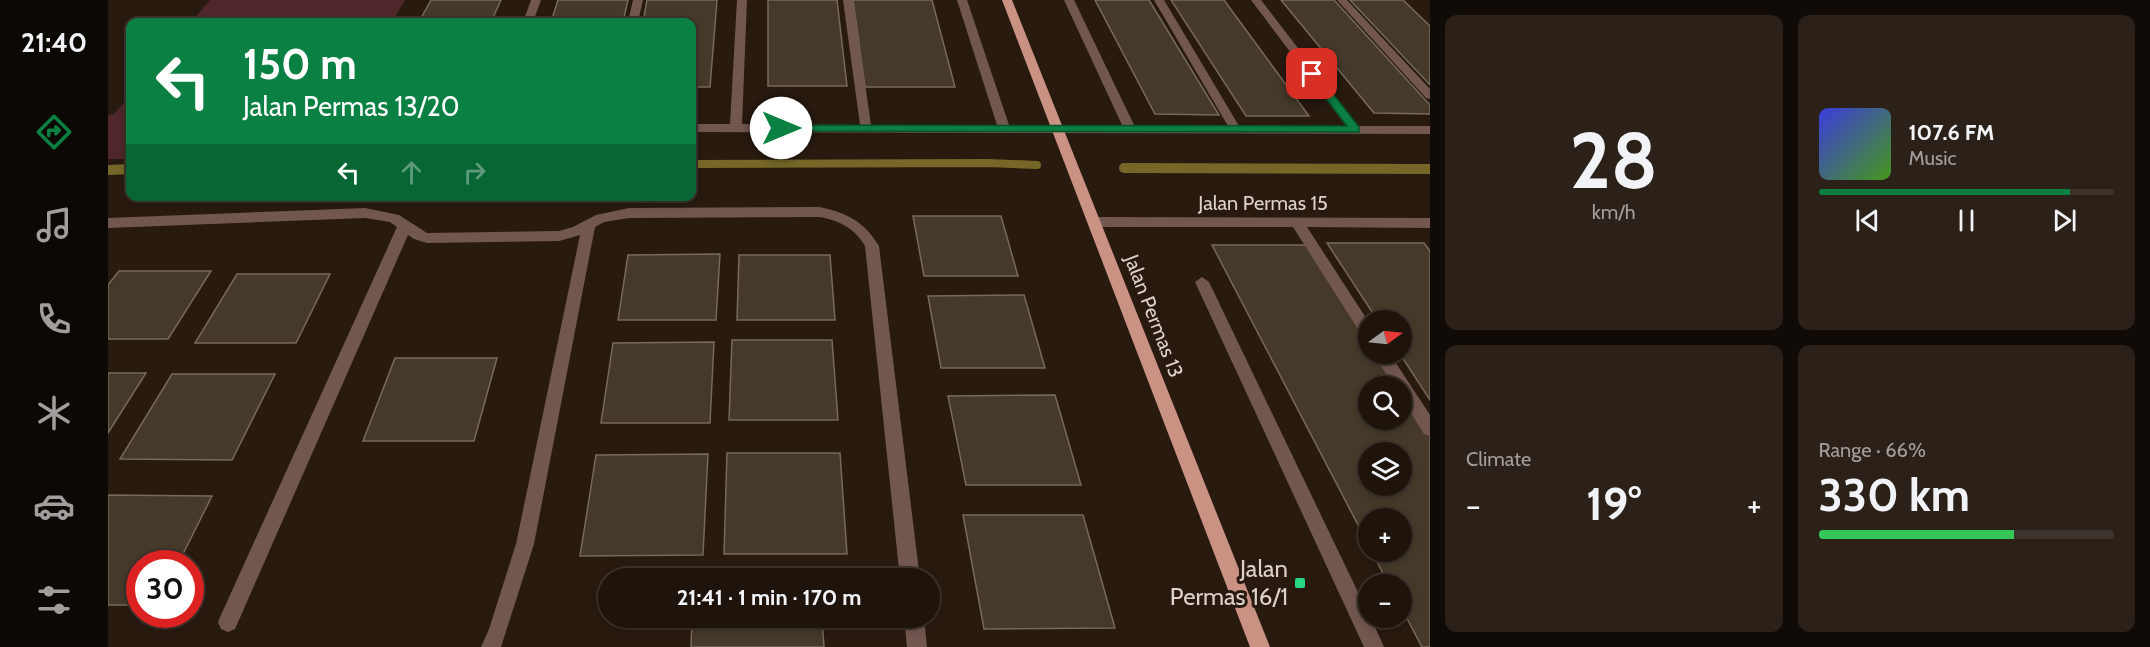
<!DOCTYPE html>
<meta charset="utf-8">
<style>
body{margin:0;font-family:Cabin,sans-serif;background:#2b2119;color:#f1f3f6;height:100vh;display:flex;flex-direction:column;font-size:22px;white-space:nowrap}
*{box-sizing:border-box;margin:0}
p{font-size:20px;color:#a19e9d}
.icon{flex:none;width:33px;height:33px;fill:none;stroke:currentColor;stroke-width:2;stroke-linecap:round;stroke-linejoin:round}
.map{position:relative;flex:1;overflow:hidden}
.side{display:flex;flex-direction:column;gap:15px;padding:15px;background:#100b06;width:720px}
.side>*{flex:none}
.hud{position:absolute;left:18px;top:18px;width:570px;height:183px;border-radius:12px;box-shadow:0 3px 9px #0003,0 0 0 2px #3c332c;background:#0b8043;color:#fff;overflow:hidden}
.needle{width:39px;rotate:75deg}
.controls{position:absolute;left:1250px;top:310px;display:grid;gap:12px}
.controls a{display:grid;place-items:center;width:54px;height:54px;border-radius:50%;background:#1e140b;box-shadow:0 3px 9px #0003,0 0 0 2px #3c332c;font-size:30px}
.speed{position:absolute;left:18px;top:550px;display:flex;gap:12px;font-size:30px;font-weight:700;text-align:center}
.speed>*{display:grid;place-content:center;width:78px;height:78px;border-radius:50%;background:#1e140b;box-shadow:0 3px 9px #0003,0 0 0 2px #3c332c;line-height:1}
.speed .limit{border:9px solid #d22;background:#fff;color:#111}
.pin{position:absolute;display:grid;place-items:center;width:51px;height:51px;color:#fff;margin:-26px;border-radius:12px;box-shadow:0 3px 9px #0006}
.me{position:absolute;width:66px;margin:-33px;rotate:90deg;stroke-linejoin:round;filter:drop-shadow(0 0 4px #0008)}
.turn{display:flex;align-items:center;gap:21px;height:126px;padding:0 18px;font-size:27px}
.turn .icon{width:78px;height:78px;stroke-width:2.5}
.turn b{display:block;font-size:42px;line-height:51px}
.lanes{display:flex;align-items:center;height:57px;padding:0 18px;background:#0003;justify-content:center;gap:30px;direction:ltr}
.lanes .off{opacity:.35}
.big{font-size:45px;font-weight:800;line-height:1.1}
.side .tile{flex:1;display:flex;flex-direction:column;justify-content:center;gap:9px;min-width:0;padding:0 21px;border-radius:12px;background:#2b2119}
.side .dial{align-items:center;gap:0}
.dial b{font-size:78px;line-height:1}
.song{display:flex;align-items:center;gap:18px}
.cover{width:72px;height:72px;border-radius:9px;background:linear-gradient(135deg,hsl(240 70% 55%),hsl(100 70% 35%))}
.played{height:6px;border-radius:3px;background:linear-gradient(90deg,#0b8043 85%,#3c332c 85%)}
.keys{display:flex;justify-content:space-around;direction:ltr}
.heat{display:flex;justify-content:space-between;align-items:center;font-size:33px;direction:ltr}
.charge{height:9px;border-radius:4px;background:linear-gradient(90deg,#34c759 66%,#3c332c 0)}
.side .tiles{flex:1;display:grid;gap:15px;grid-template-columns:repeat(2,1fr)}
.trip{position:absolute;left:490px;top:568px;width:342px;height:60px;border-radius:30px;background:#1e140b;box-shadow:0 3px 9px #0003,0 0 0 2px #3c332c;font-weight:800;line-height:60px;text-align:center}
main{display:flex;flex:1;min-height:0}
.tabs{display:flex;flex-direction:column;width:108px;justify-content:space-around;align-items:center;background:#0c0804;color:#a19e9d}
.tabs .icon{width:42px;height:42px}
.tabs .on{color:#0b8043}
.tabs b{font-size:27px;color:#f1f3f6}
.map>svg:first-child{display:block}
</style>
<main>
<nav class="tabs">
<b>21:40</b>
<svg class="icon on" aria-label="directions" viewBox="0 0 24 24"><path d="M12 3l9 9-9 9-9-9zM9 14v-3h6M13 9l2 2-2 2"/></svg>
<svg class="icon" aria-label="music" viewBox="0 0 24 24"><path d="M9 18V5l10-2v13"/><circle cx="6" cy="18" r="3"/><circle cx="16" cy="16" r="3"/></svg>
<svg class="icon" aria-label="phone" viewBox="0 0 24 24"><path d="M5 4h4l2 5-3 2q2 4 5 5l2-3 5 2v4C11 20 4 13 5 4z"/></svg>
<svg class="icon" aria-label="climate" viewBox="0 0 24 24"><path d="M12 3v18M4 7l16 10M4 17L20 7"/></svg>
<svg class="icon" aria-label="car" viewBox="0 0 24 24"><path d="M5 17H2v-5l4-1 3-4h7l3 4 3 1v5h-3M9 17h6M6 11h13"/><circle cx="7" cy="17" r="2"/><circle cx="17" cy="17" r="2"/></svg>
<svg class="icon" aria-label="filters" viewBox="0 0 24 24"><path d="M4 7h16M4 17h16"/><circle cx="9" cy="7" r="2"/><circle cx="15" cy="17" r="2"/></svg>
</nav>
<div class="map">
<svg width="1322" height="647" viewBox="0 0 1322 647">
<rect width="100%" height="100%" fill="#281a0f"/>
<!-- green -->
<g fill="#4f272a">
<polygon points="102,0 297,0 284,22 83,22"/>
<polygon points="22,95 22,159 0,159 0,115 6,114"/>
</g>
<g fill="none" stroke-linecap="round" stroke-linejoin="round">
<!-- stream-far1 -->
<polyline stroke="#766728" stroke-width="8" points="584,164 881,163 929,165"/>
<!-- stream -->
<g stroke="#766728" stroke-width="10">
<polyline points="1016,168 1322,169"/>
<polyline points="0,170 22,169"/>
</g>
</g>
<!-- building -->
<g fill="#453a2a" stroke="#766a59" stroke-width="1.5" fill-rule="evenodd">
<polygon points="323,0 393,0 383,22 311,22"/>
<polygon points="450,0 520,0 515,22 443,22"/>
<polygon points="539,0 609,0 602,87 584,87 584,22 535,22"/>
<polygon points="660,0 729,0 739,86 660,86"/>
<polygon points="745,0 824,0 847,87 757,87"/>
<polygon points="987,0 1041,0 1111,115 1047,114"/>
<polygon points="1063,0 1116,0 1201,116 1138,116"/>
<polygon points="1173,0 1226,0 1322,105 1322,114 1266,113"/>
<polygon points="1242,0 1295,0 1322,26 1322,85"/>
<polygon points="805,216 893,216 910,276 816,276"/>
<polygon points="1219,243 1316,243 1322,251 1322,400 1292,354 1293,321 1270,321"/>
<path d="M 1104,245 L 1201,245 L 1260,338 L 1260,354 L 1270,354 L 1291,387 L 1260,387 L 1260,420 L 1293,420 L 1293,389 L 1322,435 L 1322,647 L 1314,647 L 1293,607 L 1293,585 L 1281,585 L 1264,552 L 1293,552 L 1293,519 L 1260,519 L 1260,544 ZM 1260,453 L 1293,453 L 1293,486 L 1260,486 Z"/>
<polygon points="612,254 608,320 510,320 520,255"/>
<polygon points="631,255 722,255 727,320 629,320"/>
<polygon points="11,271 103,271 60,339 0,339 0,285"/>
<polygon points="129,274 222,274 188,343 87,343"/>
<polygon points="916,295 937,368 833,368 820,296"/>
<polygon points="624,340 724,340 730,420 621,420"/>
<polygon points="606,342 602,423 493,423 505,343"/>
<polygon points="287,358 389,358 366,441 255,441"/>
<polygon points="0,373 38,373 0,433"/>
<polygon points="64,374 167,374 124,460 12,459"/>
<polygon points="947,395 973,485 858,485 840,396"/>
<polygon points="619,453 732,453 739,554 616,554"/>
<polygon points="600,454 595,555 472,556 488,455"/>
<polygon points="0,495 104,496 70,564 32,564 32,605 0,605"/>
<polygon points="855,515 975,515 1007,628 876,629"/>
<polygon points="584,618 714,618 716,647 583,647"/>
</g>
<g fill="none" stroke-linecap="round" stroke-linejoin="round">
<!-- minor -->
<g fill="#725750" fill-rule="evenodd">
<polygon points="423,0 433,0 425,22 415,22"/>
<polygon points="525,0 535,0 530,22 520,22"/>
<polygon points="629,0 639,0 634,124 752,125 735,0 745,0 763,125 889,125 849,0 859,0 901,125 1014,125 956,0 966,0 1026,125 1120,126 1046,0 1056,0 1131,126 1238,126 1143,0 1153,0 1250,126 1322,126 1322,134 584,132 584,124 622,124"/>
<polygon points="1229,0 1239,0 1322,89 1322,99 1318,98"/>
<path d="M 711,207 C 738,212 757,222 771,246 L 812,579 L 792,579 L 757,246 C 747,228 730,220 711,217 L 521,218 L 496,222 L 487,227 L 426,544 L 393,647 L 373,647 L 381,629 L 408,544 L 472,235 L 451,241 L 319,243 L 306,239 L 300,235 L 127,629 L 120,632 L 113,629 L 110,622 L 113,615 L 289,227 L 282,222 L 257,218 L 0,228 L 0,218 L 257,208 L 291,215 L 319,233 L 451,231 L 465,227 L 488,215 L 521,208 Z"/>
<polygon points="987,217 1322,218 1322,228 1199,227 1260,321 1260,339 1255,337 1185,227 987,227 980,222"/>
<polygon points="1094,277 1101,282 1260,613 1260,618 1263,618 1276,647 1256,647 1087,282"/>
<polygon points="1266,354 1282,354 1322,415 1322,436 1316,434 1293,397 1293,387 1286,387"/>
<polygon points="796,618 816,618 819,647 799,647"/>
</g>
<!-- major -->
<polygon fill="#c99282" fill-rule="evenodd" points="894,0 904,0 1162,647 1142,647"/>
</g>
<!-- route -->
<polygon fill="#0b8043" stroke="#07532c" stroke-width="1.5" points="1201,72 1208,72 1251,127 1251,132 673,131 668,128 673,125 1239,126 1201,76"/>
<!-- markers -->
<rect fill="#28d885" stroke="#281a0f" stroke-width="2" x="1186" y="577" width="12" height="12" rx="3"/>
<g text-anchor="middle" stroke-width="6" stroke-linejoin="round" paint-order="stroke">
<!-- street labels -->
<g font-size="20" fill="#dcd2cb" stroke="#281a0f">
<text x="1155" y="210">Jalan Permas 15</text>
<text transform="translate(1046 316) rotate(69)" y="7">Jalan Permas 13</text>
</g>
<!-- near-poi labels -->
<g font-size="24" fill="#dcd2cb" stroke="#281a0f" text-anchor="end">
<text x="1180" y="577">Jalan<tspan x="1180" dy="28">Permas 16/1</tspan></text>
</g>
</g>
</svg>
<div class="controls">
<a><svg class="needle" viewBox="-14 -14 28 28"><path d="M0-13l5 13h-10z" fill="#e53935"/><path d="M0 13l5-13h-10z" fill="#a19e9d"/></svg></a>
<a><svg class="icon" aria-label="search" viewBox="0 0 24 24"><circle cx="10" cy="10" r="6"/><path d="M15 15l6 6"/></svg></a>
<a><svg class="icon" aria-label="layers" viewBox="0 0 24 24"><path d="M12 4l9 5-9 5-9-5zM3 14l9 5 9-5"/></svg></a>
<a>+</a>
<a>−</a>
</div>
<div class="speed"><div class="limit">30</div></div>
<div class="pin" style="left:1204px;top:74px;background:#d93025"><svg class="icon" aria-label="arrive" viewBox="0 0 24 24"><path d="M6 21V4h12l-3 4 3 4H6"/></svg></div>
<svg class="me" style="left:673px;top:128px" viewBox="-20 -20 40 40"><circle r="19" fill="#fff"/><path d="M0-13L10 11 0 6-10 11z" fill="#0b8043"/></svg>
<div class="trip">21:41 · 1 min · 170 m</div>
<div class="hud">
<div class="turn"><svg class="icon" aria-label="left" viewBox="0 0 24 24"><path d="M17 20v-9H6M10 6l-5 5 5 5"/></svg><div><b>150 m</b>Jalan Permas 13/20</div></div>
<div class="lanes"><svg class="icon" aria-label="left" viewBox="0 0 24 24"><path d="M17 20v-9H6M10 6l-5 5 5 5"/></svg><svg class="icon off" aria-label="ahead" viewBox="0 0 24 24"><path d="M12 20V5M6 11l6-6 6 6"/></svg><svg class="icon off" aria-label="right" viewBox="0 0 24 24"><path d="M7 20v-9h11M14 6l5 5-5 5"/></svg></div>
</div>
</div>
<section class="side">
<div class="tiles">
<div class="tile dial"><b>28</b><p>km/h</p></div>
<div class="tile">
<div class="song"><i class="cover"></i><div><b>107.6 FM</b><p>Music</p></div></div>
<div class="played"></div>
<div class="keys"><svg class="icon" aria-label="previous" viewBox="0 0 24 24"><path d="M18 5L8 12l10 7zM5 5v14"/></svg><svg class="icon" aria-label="pause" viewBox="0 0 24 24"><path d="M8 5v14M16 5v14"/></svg><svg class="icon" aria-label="next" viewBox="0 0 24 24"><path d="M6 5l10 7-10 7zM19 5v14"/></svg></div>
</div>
<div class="tile"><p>Climate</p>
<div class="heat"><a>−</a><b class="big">19°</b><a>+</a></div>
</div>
<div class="tile"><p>Range · 66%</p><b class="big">330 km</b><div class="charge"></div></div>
</div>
</section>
</main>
